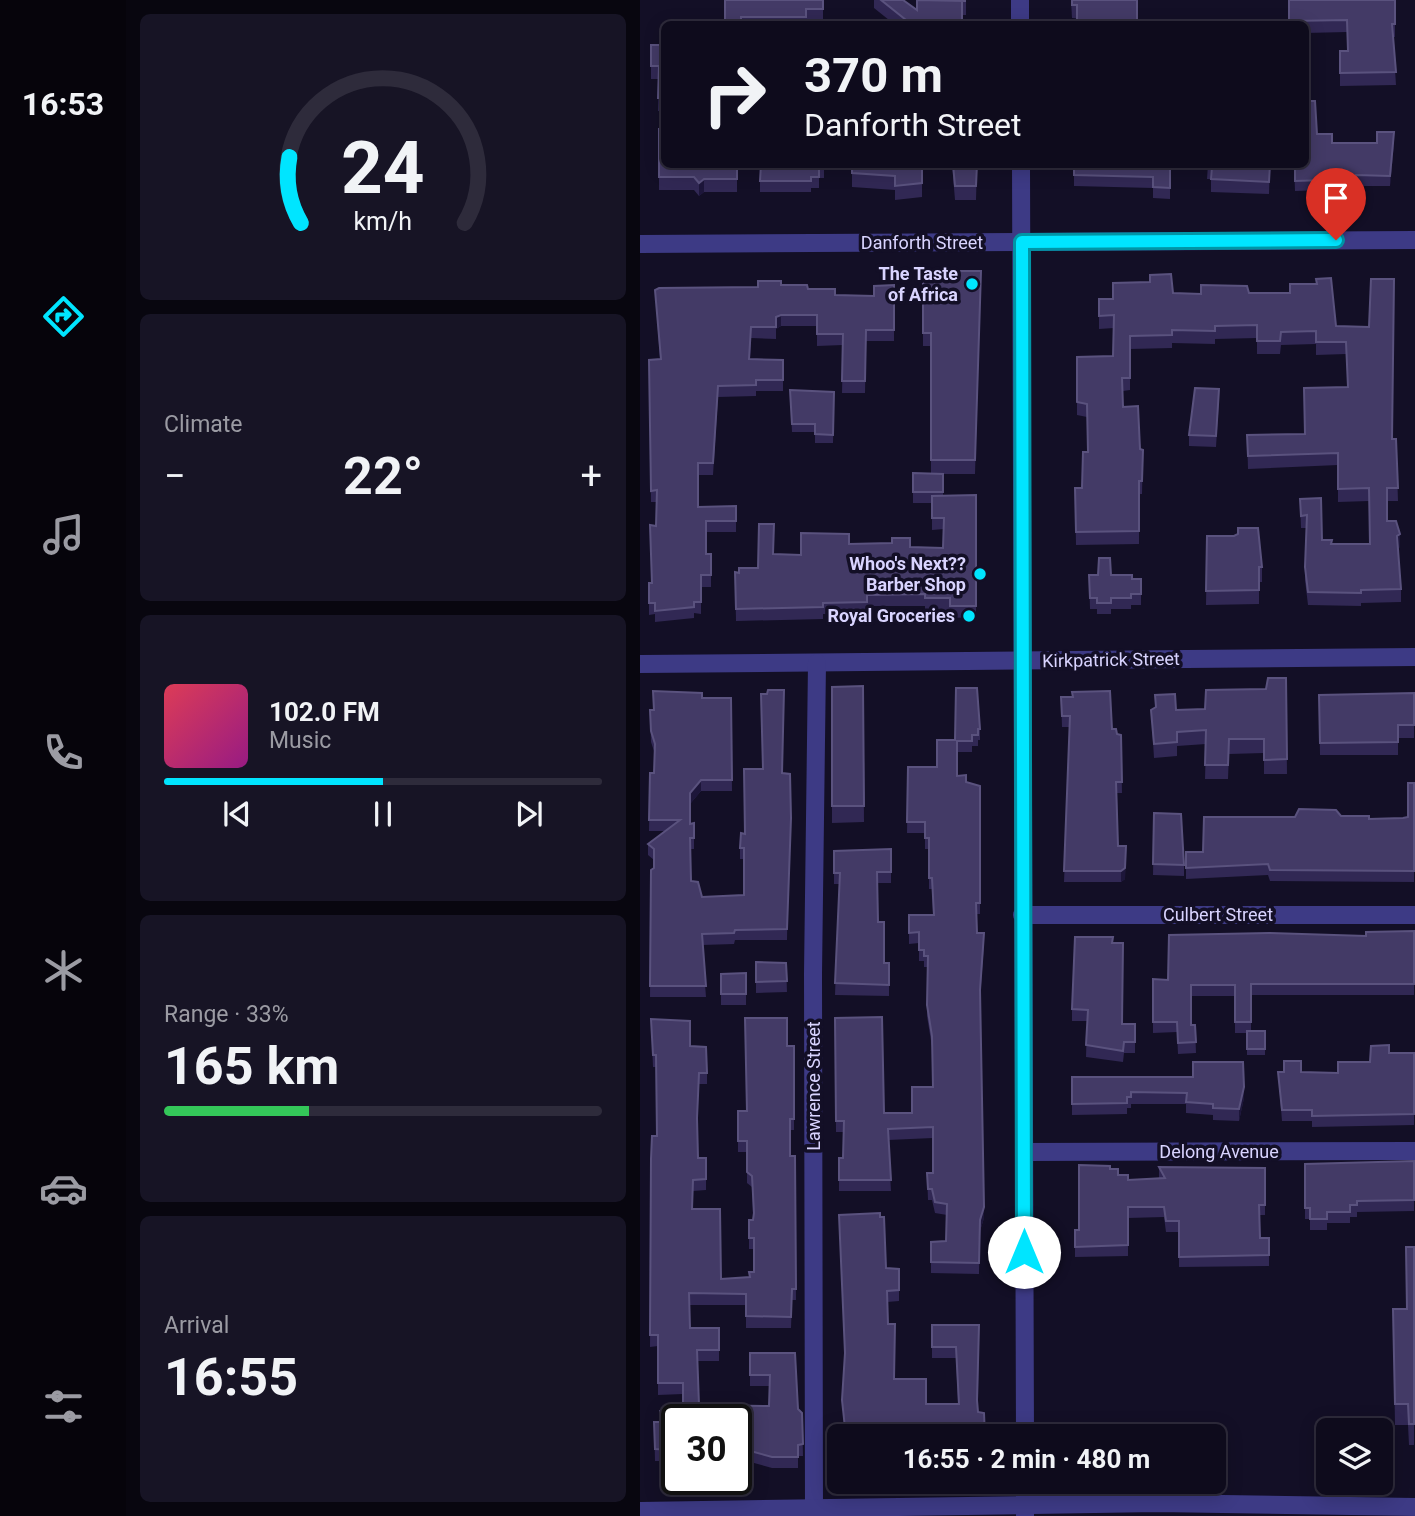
<!DOCTYPE html>
<meta charset="utf-8">
<style>
body{margin:0;font-family:Roboto,sans-serif;background:#171425;color:#f1f3f6;height:100vh;display:flex;flex-direction:column;font-size:26px;white-space:nowrap}
*{box-sizing:border-box;margin:0}
p{font-size:23px;color:#9b9ba3}
.icon{flex:none;width:38px;height:38px;fill:none;stroke:currentColor;stroke-width:2;stroke-linecap:round;stroke-linejoin:round}
.map{position:relative;flex:1;overflow:hidden}
.side{display:flex;flex-direction:column;gap:14px;padding:14px;background:#08060f;width:514px}
.side>*{flex:none}
.top-card{position:absolute;left:21px;top:21px;width:648px;height:147px;border-radius:10px;box-shadow:0 4px 18px #0003,0 0 0 2px #2e2b3b;background:#0e0b1c;color:#f1f3f6;overflow:hidden}
.buttons{position:absolute;left:676px;top:1418px;display:grid;gap:14px}
.buttons a{display:grid;place-items:center;width:77px;height:77px;border-radius:10px;background:#0e0b1c;box-shadow:0 4px 18px #0003,0 0 0 2px #2e2b3b;font-size:35px}
.speed{position:absolute;left:21px;top:1404px;display:flex;gap:14px;font-size:35px;font-weight:700;text-align:center}
.speed>*{display:grid;place-content:center;width:91px;height:91px;border-radius:50%;background:#0e0b1c;box-shadow:0 4px 18px #0003,0 0 0 2px #2e2b3b;line-height:1}
.speed .limit{border:4px solid #111;border-radius:10px;background:#fff;color:#111}
.pin{position:absolute;display:grid;place-items:center;width:60px;height:60px;color:#fff;margin:-72px -30px;border-radius:50% 50% 50% 0;rotate:-45deg;box-shadow:0 0 7px #0007}
.pin .icon{rotate:45deg}
.me{position:absolute;width:77px;margin:-38px;rotate:0deg;stroke-linejoin:round;filter:drop-shadow(0 0 5px #0008)}
.turn{display:flex;align-items:center;gap:24px;height:147px;padding:0 28px;font-size:32px}
.turn .icon{width:91px;height:91px;stroke-width:2.5}
.turn b{display:block;font-size:49px;line-height:60px}
.big{font-size:52px;font-weight:700;line-height:1.1}
.side .tile{flex:1;display:flex;flex-direction:column;justify-content:center;gap:10px;min-width:0;padding:0 24px;border-radius:10px;background:#171425}
.side .dial{align-items:center;gap:0}
.dial svg{height:182px;overflow:visible;fill:none;stroke:#2e2b3b;stroke-width:7;stroke-linecap:round;text-anchor:middle}
.dial text{fill:#f1f3f6;stroke:none}
.song{display:flex;align-items:center;gap:21px}
.cover{width:84px;height:84px;border-radius:10px;background:linear-gradient(135deg,hsl(350 70% 55%),hsl(310 70% 35%))}
.played{height:7px;border-radius:4px;background:linear-gradient(90deg,#00e5ff 50%,#2e2b3b 50%)}
.keys{display:flex;justify-content:space-around;direction:ltr}
.heat{display:flex;justify-content:space-between;align-items:center;font-size:38px;direction:ltr}
.charge{height:10px;border-radius:5px;background:linear-gradient(90deg,#34c759 33%,#2e2b3b 0)}
.trip{position:absolute;left:187px;top:1424px;width:399px;height:70px;border-radius:10px;background:#0e0b1c;box-shadow:0 4px 18px #0003,0 0 0 2px #2e2b3b;font-weight:700;line-height:70px;text-align:center}
main{display:flex;flex:1;min-height:0}
.menu{display:flex;flex-direction:column;width:126px;justify-content:space-around;align-items:center;background:#06040b;color:#9b9ba3}
.menu .icon{width:49px;height:49px}
.menu .current{color:#00e5ff}
.menu b{font-size:32px;color:#f1f3f6}
.map>svg:first-child{display:block}
</style>
<main>
<nav class="menu">
<b>16:53</b>
<svg class="icon current" aria-label="directions" viewBox="0 0 24 24"><path d="M12 3l9 9-9 9-9-9zM9 14v-3h6M13 9l2 2-2 2"/></svg>
<svg class="icon" aria-label="music" viewBox="0 0 24 24"><path d="M9 18V5l10-2v13"/><circle cx="6" cy="18" r="3"/><circle cx="16" cy="16" r="3"/></svg>
<svg class="icon" aria-label="phone" viewBox="0 0 24 24"><path d="M5 4h4l2 5-3 2q2 4 5 5l2-3 5 2v4C11 20 4 13 5 4z"/></svg>
<svg class="icon" aria-label="climate" viewBox="0 0 24 24"><path d="M12 3v18M4 7l16 10M4 17L20 7"/></svg>
<svg class="icon" aria-label="car" viewBox="0 0 24 24"><path d="M5 17H2v-5l4-1 3-4h7l3 4 3 1v5h-3M9 17h6M6 11h13"/><circle cx="7" cy="17" r="2"/><circle cx="17" cy="17" r="2"/></svg>
<svg class="icon" aria-label="filters" viewBox="0 0 24 24"><path d="M4 7h16M4 17h16"/><circle cx="9" cy="7" r="2"/><circle cx="15" cy="17" r="2"/></svg>
</nav>
<section class="side">
<div class="tile dial"><svg viewBox="0 0 100 80">
<path d="M14 69A42 42 0 1 1 86 69"/>
<path d="M14 69A42 42 0 0 1 9 40" stroke="#00e5ff"/>
<text x="50" y="56" font-size="32" font-weight="700">24</text>
<text x="50" y="72" font-size="11">km/h</text>
</svg></div>
<div class="tile"><p>Climate</p>
<div class="heat"><a>−</a><b class="big">22°</b><a>+</a></div>
</div>
<div class="tile">
<div class="song"><i class="cover"></i><div><b>102.0 FM</b><p>Music</p></div></div>
<div class="played"></div>
<div class="keys"><svg class="icon" aria-label="previous" viewBox="0 0 24 24"><path d="M18 5L8 12l10 7zM5 5v14"/></svg><svg class="icon" aria-label="pause" viewBox="0 0 24 24"><path d="M8 5v14M16 5v14"/></svg><svg class="icon" aria-label="next" viewBox="0 0 24 24"><path d="M6 5l10 7-10 7zM19 5v14"/></svg></div>
</div>
<div class="tile"><p>Range · 33%</p><b class="big">165 km</b><div class="charge"></div></div>
<div class="tile"><p>Arrival</p><b class="big">16:55</b></div>
</section>
<div class="map">
<svg width="775" height="1516" viewBox="0 0 775 1516">
<rect width="100%" height="100%" fill="#130f26"/>
<g fill="none" stroke-linecap="round" stroke-linejoin="round">
<!-- minor -->
<g stroke="#3d3a85" stroke-width="18">
<polyline points="380,0 380,24"/>
<polyline points="381,164 385,1437"/>
<polyline points="0,244 775,240"/>
<polyline points="0,664 775,657"/>
<polyline points="382,915 775,915"/>
<polyline points="384,1152 775,1151"/>
<polyline points="385,1482 385,1516"/>
<polyline points="174,1509 173,974 177,663"/>
<polyline points="0,1511 517,1503 775,1507"/>
</g>
</g>
<!-- wall -->
<g fill="#312854">
<rect x="85" y="0" width="98" height="24"/>
<polygon points="234,0 263,0 277,10 326,0 326,15 322,15 322,24 254,24 234,8"/>
<polygon points="431,0 497,24 432,18"/>
<polygon points="649,0 755,0 755,37 753,37 756,85 700,86 700,51 707,51 707,32 665,33 665,24 649,24"/>
<polygon points="11,45 24,45 24,164 97,164 97,192 64,192 59,196 54,190 19,190 19,129 24,129 24,111 18,111 19,79 11,79"/>
<polygon points="677,134 692,143 754,143 750,186 716,186 716,189 655,191 654,164"/>
<polygon points="184,164 184,178 179,178 179,188 171,188 171,192 120,192 120,181"/>
<polygon points="212,164 282,164 282,197 255,200 255,190 212,187"/>
<polygon points="312,164 337,164 336,200 315,200"/>
<polygon points="434,164 530,164 530,199 513,198 513,188 434,186"/>
<polygon points="568,164 630,164 629,194 571,192 571,179 567,179"/>
<polygon points="283,271 341,271 335,474 298,474 303,474 303,496 336,495 336,617 310,618 310,610 285,610 285,606 227,606 227,614 183,614 183,619 96,621 95,572 118,568 133,554 161,555 209,544 270,547 303,548 304,529 292,530 292,503 273,503 273,473 291,474 291,346 283,346"/>
<polygon points="141,285 168,289 195,295 234,296 254,285 254,341 226,341 225,393 202,393 203,345 177,346 177,326 141,326 136,329 136,339 111,338 110,359 143,360 143,391 116,391 116,396 78,397 73,475 58,475 58,507 96,506 96,532 66,532 66,554 71,554 71,587 61,587 61,614 54,613 54,618 15,622 15,614 9,615 9,583 11,583 16,526 16,502 11,502 9,360 20,359 15,290 118,287"/>
<polygon points="533,293 609,293 696,326 729,327 752,439 756,439 758,501 747,501 747,521 760,547 758,548 761,589 761,602 721,603 721,606 668,605 665,580 666,528 661,528 660,499 682,540 691,544 730,544 729,501 698,502 698,465 608,469 607,435 664,434 708,387 706,354 676,355 676,344 641,345 640,354 617,354 617,338 575,339 575,344 532,343 532,348 490,349 490,390 483,391 483,407 500,449 503,450 502,494 499,494 499,544 436,545 435,488 442,488 448,452 447,417 437,415 437,357 473,356 474,328 459,329 459,299 473,299"/>
<polygon points="150,390 194,392 193,443 175,443 175,432 152,432"/>
<polygon points="579,400 576,447 549,446 549,435"/>
<polygon points="567,536 622,567 622,582 619,582 619,604 566,605"/>
<polygon points="449,575 471,575 492,579 501,579 501,605 491,605 491,609 471,609 471,614 457,614 457,609 450,609"/>
<polygon points="646,678 647,774 624,774 624,753 589,754 588,779 565,779 566,744 537,746 537,756 514,758 511,710 515,707 515,695 536,710 565,709 626,689"/>
<polygon points="223,686 224,822 192,823 192,687"/>
<polygon points="316,688 340,729 340,740 338,740 338,746 332,746 332,752 317,752 317,776 326,782 340,786 340,914 336,914 337,933 344,944 340,999 344,1218 340,1231 339,1274 291,1273 291,1242 306,1241 307,1215 295,1213 292,1200 288,1200 287,1173 293,1173 293,1138 248,1140 251,1191 199,1191 199,1158 203,1158 204,1132 196,1132 195,1018 244,1113 272,1113 293,1087 292,1047 287,1016 288,967 284,967 284,961 279,961 279,943 269,944 269,915 293,915 292,889 289,889 289,849 285,849 285,833 267,833 268,767 297,767 315,740"/>
<polygon points="774,693 774,738 758,738 758,755 680,755 679,695"/>
<polygon points="421,697 472,729 477,734 481,735 482,793 477,793 478,846 486,846 485,879 481,882 424,882 430,727 422,727"/>
<polygon points="62,698 91,698 92,791 61,791 50,804 50,824 54,838 54,849 50,849 51,881 62,897 104,895 104,859 100,859 100,848 105,834 142,773 150,774 147,940 95,940 94,944 62,945 66,997 10,997 11,870 14,868 14,860 8,855 8,844 26,831 9,831 10,773 14,773 15,754 11,742 10,710"/>
<polygon points="774,783 774,882 630,881 628,875 546,879 546,852 563,852 655,817 701,816 729,819 763,818 768,817"/>
<polygon points="514,813 544,865 544,876 513,875"/>
<polygon points="251,849 251,883 238,883 238,922 244,963 249,963 249,996 195,995 199,884 194,884 194,851"/>
<polygon points="774,931 774,995 611,995 611,1031 625,1031 625,1055 607,1055 607,1033 595,1033 595,996 551,996 551,1025 555,1025 556,1053 538,1054 537,1032 513,1033 513,979 528,980 726,936"/>
<polygon points="472,943 482,1024 495,1024 495,1053 484,1053 483,1062 446,1057 447,1021 432,1021 432,1009"/>
<polygon points="116,962 146,963 147,992 116,993"/>
<polygon points="106,973 106,1005 81,1005 81,974"/>
<polygon points="11,1019 50,1046 67,1073 67,1084 59,1084 57,1125 58,1158 66,1158 66,1190 53,1191 52,1209 81,1279 110,1277 114,1272 114,1249 109,1249 109,1220 113,1220 113,1217 112,1187 107,1183 107,1152 98,1152 98,1111 106,1111 147,1046 154,1046 154,1130 150,1130 150,1156 155,1156 156,1300 152,1300 151,1328 106,1328 106,1305 49,1305 50,1328 79,1328 79,1361 57,1361 59,1405 129,1406 130,1386 110,1386 110,1353 155,1353 158,1409 162,1413 163,1456 158,1456 158,1468 132,1468 107,1461 96,1461 96,1419 37,1419 37,1461 15,1461 14,1422 20,1422 43,1411 43,1394 18,1395 18,1346 10,1347 11,1159 17,1136 16,1067 13,1067"/>
<polygon points="749,1053 774,1053 774,1125 672,1127 672,1121 642,1121 638,1072 698,1073 730,1062"/>
<polygon points="432,1077 604,1098 599,1121 573,1120 573,1115 546,1113 546,1104 491,1104 491,1108 487,1108 487,1114 432,1115"/>
<polygon points="774,1161 774,1211 717,1212 717,1217 710,1217 710,1223 687,1223 687,1230 670,1230 670,1219 665,1219 665,1164"/>
<polygon points="519,1167 625,1168 625,1215 619,1215 620,1238 629,1238 629,1266 539,1267 539,1232 526,1232 524,1217 488,1218 488,1256 435,1257 435,1230 439,1230 470,1169 488,1180 519,1178"/>
<polygon points="774,1247 774,1445 769,1445 768,1425 755,1425 753,1309 766,1309"/>
<polygon points="246,1268 259,1269 259,1301 247,1302 248,1324 255,1379 286,1404 318,1404 316,1358 292,1358 292,1325 339,1325 338,1403 338,1412 345,1437 205,1437 202,1400"/>
</g>
<!-- shaded-wall -->
<g fill="#1d163a">
<polygon points="754,132 754,143 750,186 750,176"/>
<polygon points="64,179 64,192 59,196 59,183"/>
<polygon points="141,315 141,326 136,329 136,317"/>
<polygon points="760,534 760,547 757,549 757,536"/>
<polygon points="61,780 61,791 50,804 50,793"/>
<polygon points="485,868 485,879 481,882 481,871"/>
<polygon points="604,1087 604,1098 599,1121 599,1109"/>
<polygon points="344,1207 344,1218 340,1231 339,1274 340,1220"/>
</g>
<!-- building -->
<g fill="#433a66" stroke="#5a527e" stroke-width="2">
<polygon points="85,0 183,0 183,9 166,9 166,17 101,17 101,24 85,24"/>
<polygon points="241,0 263,0 277,10 277,0 326,1 322,1 322,24 235,24 271,24"/>
<polygon points="432,0 497,0 497,24 437,24 437,5 432,5"/>
<polygon points="649,0 755,0 755,24 752,24 756,72 700,73 700,51 708,51 707,20 649,21"/>
<polygon points="11,45 24,45 24,164 97,164 97,179 64,179 59,183 54,177 19,177 19,129 24,129 24,98 18,98 19,66 11,66"/>
<polygon points="665,101 675,101 677,134 692,134 692,143 737,143 737,132 754,132 750,176 716,175 716,179 655,181 655,164 665,164"/>
<polygon points="121,164 184,164 184,167 179,167 179,177 171,177 171,181 120,181"/>
<polygon points="212,164 282,164 282,183 255,186 255,176 212,173"/>
<polygon points="313,164 337,164 336,186 315,186"/>
<polygon points="434,164 530,164 530,188 513,187 513,177 434,175"/>
<polygon points="568,164 630,164 629,182 571,179 572,167 567,167"/>
<polygon points="283,271 341,271 335,460 291,460 291,333 283,333"/>
<polygon points="531,274 533,293 561,294 561,285 607,286 609,293 650,293 650,284 677,284 676,279 691,278 696,326 729,327 731,279 754,279 752,439 756,439 758,488 747,488 747,521 756,521 760,534 757,536 761,589 721,590 721,593 668,592 665,567 667,515 661,516 660,499 681,498 682,540 692,540 691,544 730,544 729,488 698,489 698,453 608,456 607,435 665,434 664,388 708,387 706,342 676,342 676,331 641,332 640,341 617,341 617,325 575,326 575,331 532,330 532,335 490,336 490,378 482,378 483,407 498,406 500,449 503,450 502,481 499,481 499,531 436,532 435,488 442,488 443,452 448,452 447,404 437,402 437,357 473,356 474,315 459,316 459,299 473,299 473,283 510,282 510,275"/>
<polygon points="118,281 141,281 141,285 167,285 168,289 195,289 195,295 234,296 234,286 254,285 254,330 226,330 225,381 202,381 203,334 177,334 177,315 141,315 136,317 136,327 111,327 109,359 143,360 143,380 116,380 116,385 78,386 73,463 58,463 58,507 96,506 96,521 66,521 66,554 71,554 71,575 61,575 61,602 54,602 54,607 15,611 15,603 9,603 9,583 12,583 10,525 16,526 17,490 11,491 9,360 21,359 15,290 19,288 118,287"/>
<polygon points="555,388 579,389 576,436 549,435"/>
<polygon points="150,390 194,392 193,435 175,434 175,424 152,424"/>
<polygon points="273,473 303,474 303,492 273,492"/>
<polygon points="336,495 336,606 310,606 310,598 285,598 285,594 227,595 227,602 183,603 183,607 96,609 95,572 99,573 99,568 118,568 119,524 134,524 133,554 161,555 161,533 209,534 209,544 252,543 252,538 270,538 270,547 303,548 304,518 292,518 292,496"/>
<polygon points="598,528 618,528 622,567 619,567 619,590 566,591 567,536 594,536 598,534"/>
<polygon points="459,558 470,558 471,575 492,575 492,579 501,579 501,594 491,594 491,598 471,598 471,603 457,603 457,598 450,598 449,575 458,575"/>
<polygon points="628,678 646,678 647,759 624,760 624,739 589,739 588,765 565,765 566,730 537,732 537,742 514,744 511,710 516,707 515,695 535,694 536,710 565,709 566,690 626,689"/>
<polygon points="223,686 224,806 192,806 192,687"/>
<polygon points="316,688 337,688 340,729 338,729 338,735 332,735 332,741 317,741 317,776 326,775 326,782 340,786 340,903 336,903 337,933 344,933 340,990 344,1207 340,1220 339,1263 291,1262 291,1242 306,1241 307,1204 295,1202 292,1189 288,1189 287,1173 293,1173 293,1127 248,1129 251,1180 199,1180 199,1158 203,1158 204,1121 196,1121 195,1018 242,1017 244,1113 272,1113 272,1087 293,1087 292,1036 287,1005 288,956 284,956 284,950 279,950 279,932 269,933 269,915 294,915 292,878 289,878 289,838 285,838 285,822 267,822 268,767 297,767 297,740 315,740"/>
<polygon points="128,690 144,690 142,773 150,774 151,818 147,929 95,930 94,933 62,934 66,986 10,986 11,870 14,868 14,849 8,844 40,820 9,820 10,773 14,773 15,744 11,731 10,710 14,710 13,691 62,693 62,698 91,698 92,780 61,780 50,793 50,824 54,823 54,838 50,838 51,881 58,882 62,897 104,895 104,848 100,848 101,833 105,834 104,769 123,769 121,694 127,694"/>
<polygon points="470,691 472,729 476,729 477,734 481,735 482,782 476,782 478,846 486,846 485,868 481,871 424,871 430,716 422,716 421,697 433,697 432,692"/>
<polygon points="774,693 774,725 758,725 758,742 680,743 679,695"/>
<polygon points="768,783 774,783 774,871 630,870 628,864 546,868 546,852 563,852 564,817 655,817 659,809 696,810 701,816 729,816 729,819 763,818 768,817"/>
<polygon points="514,813 541,814 544,865 513,864"/>
<polygon points="251,849 251,872 237,872 238,922 244,922 244,963 249,963 249,985 195,983 200,873 194,873 194,851"/>
<polygon points="774,931 774,984 611,984 611,1022 595,1022 595,985 551,985 551,1025 555,1025 556,1042 538,1043 537,1022 513,1022 513,979 528,980 529,935 629,933 726,936 726,932"/>
<polygon points="435,937 473,937 472,943 483,943 482,1024 495,1024 495,1042 484,1042 483,1051 446,1045 448,1010 432,1009"/>
<polygon points="116,962 146,963 147,981 116,982"/>
<polygon points="106,973 106,994 81,994 81,974"/>
<polygon points="105,1018 147,1018 147,1046 154,1046 154,1119 150,1119 150,1156 155,1156 156,1289 152,1289 151,1317 106,1316 106,1294 49,1293 50,1328 79,1328 79,1350 57,1350 59,1405 129,1406 130,1375 110,1375 110,1353 155,1353 158,1409 162,1413 163,1444 158,1445 158,1457 132,1457 107,1450 96,1450 96,1419 37,1419 37,1450 15,1449 14,1422 20,1422 20,1411 43,1411 43,1383 18,1383 18,1335 10,1335 11,1159 12,1136 17,1136 16,1055 13,1055 11,1019 50,1021 50,1046 66,1047 67,1073 59,1073 57,1118 58,1158 66,1158 66,1179 53,1180 52,1209 80,1209 81,1279 110,1277 109,1272 114,1272 114,1238 109,1238 109,1220 113,1220 114,1213 112,1176 107,1172 107,1141 98,1141 98,1111 107,1111"/>
<rect x="607" y="1031" width="18" height="18"/>
<polygon points="749,1045 749,1053 774,1053 774,1114 672,1116 672,1110 642,1110 638,1072 644,1072 644,1061 661,1061 661,1072 698,1073 698,1062 730,1062 731,1046"/>
<polygon points="553,1062 603,1062 604,1087 599,1109 573,1108 573,1104 546,1102 547,1093 491,1092 491,1097 487,1097 487,1103 432,1104 432,1077 553,1077"/>
<polygon points="774,1161 774,1200 717,1201 717,1205 710,1205 710,1212 687,1212 687,1219 670,1219 670,1208 665,1208 665,1164"/>
<polygon points="439,1165 470,1166 470,1169 478,1169 478,1175 488,1175 488,1180 525,1178 519,1167 625,1168 625,1205 619,1205 620,1238 629,1238 629,1255 539,1257 539,1221 526,1221 524,1207 488,1207 488,1245 435,1247 435,1230 439,1230"/>
<polygon points="240,1213 240,1217 244,1217 246,1268 259,1269 259,1290 247,1291 248,1324 255,1324 254,1379 286,1379 286,1404 319,1404 316,1347 292,1347 292,1325 339,1325 337,1400 338,1412 344,1413 345,1437 206,1437 202,1400 205,1353 199,1215"/>
<polygon points="766,1247 774,1247 774,1424 769,1424 768,1404 755,1404 753,1309 767,1309"/>
</g>
<g fill="none" stroke-linecap="round" stroke-linejoin="round">
<defs>
<polyline id="route" points="384,1252 382,242 696,240"/>
</defs>
<!-- route casing -->
<use href="#route" stroke="#0095a6" stroke-width="18"/>
<!-- route -->
<use href="#route" stroke="#00e5ff" stroke-width="12"/>
</g>
<!-- markers -->
<g fill="#00e5ff" stroke="#130f26" stroke-width="2.5">
<circle cx="332" cy="284" r="7"/>
<circle cx="340" cy="574" r="7"/>
<circle cx="329" cy="616" r="7"/>
</g>
<g text-anchor="middle" stroke-width="7" stroke-linejoin="round" paint-order="stroke">
<!-- street labels -->
<g font-size="18" fill="#d9d4ff" stroke="#130f26">
<text x="282" y="249">Danforth Street</text>
<text transform="translate(471 660) rotate(-1)" y="6">Kirkpatrick Street</text>
<text x="578" y="921">Culbert Street</text>
<text transform="translate(174 1086) rotate(-90)" y="6">Lawrence Street</text>
<text x="579" y="1158">Delong Avenue</text>
</g>
<!-- poi labels -->
<g font-size="18" font-weight="bold" fill="#d9d4ff" stroke="#130f26" text-anchor="end">
<text x="318" y="280">The Taste<tspan x="318" dy="21">of Africa</tspan></text>
<text x="326" y="570">Whoo's Next??<tspan x="326" dy="21">Barber Shop</tspan></text>
<text x="315" y="622">Royal Groceries</text>
</g>
</g>
</svg>
<div class="buttons">
<a><svg class="icon" aria-label="layers" viewBox="0 0 24 24"><path d="M12 4l9 5-9 5-9-5zM3 14l9 5 9-5"/></svg></a>
</div>
<div class="speed"><div class="limit">30</div></div>
<div class="pin" style="left:696px;top:240px;background:#d93025"><svg class="icon" aria-label="arrive" viewBox="0 0 24 24"><path d="M6 21V4h12l-3 4 3 4H6"/></svg></div>
<svg class="me" style="left:384px;top:1252px" viewBox="-20 -20 40 40"><circle r="19" fill="#fff"/><path d="M0-13L10 11 0 6-10 11z" fill="#00e5ff"/></svg>
<div class="trip">16:55 · 2 min · 480 m</div>
<div class="top-card">
<div class="turn"><svg class="icon" aria-label="right" viewBox="0 0 24 24"><path d="M7 20v-9h11M14 6l5 5-5 5"/></svg><div><b>370 m</b>Danforth Street</div></div>
</div>
</div>
</main>
